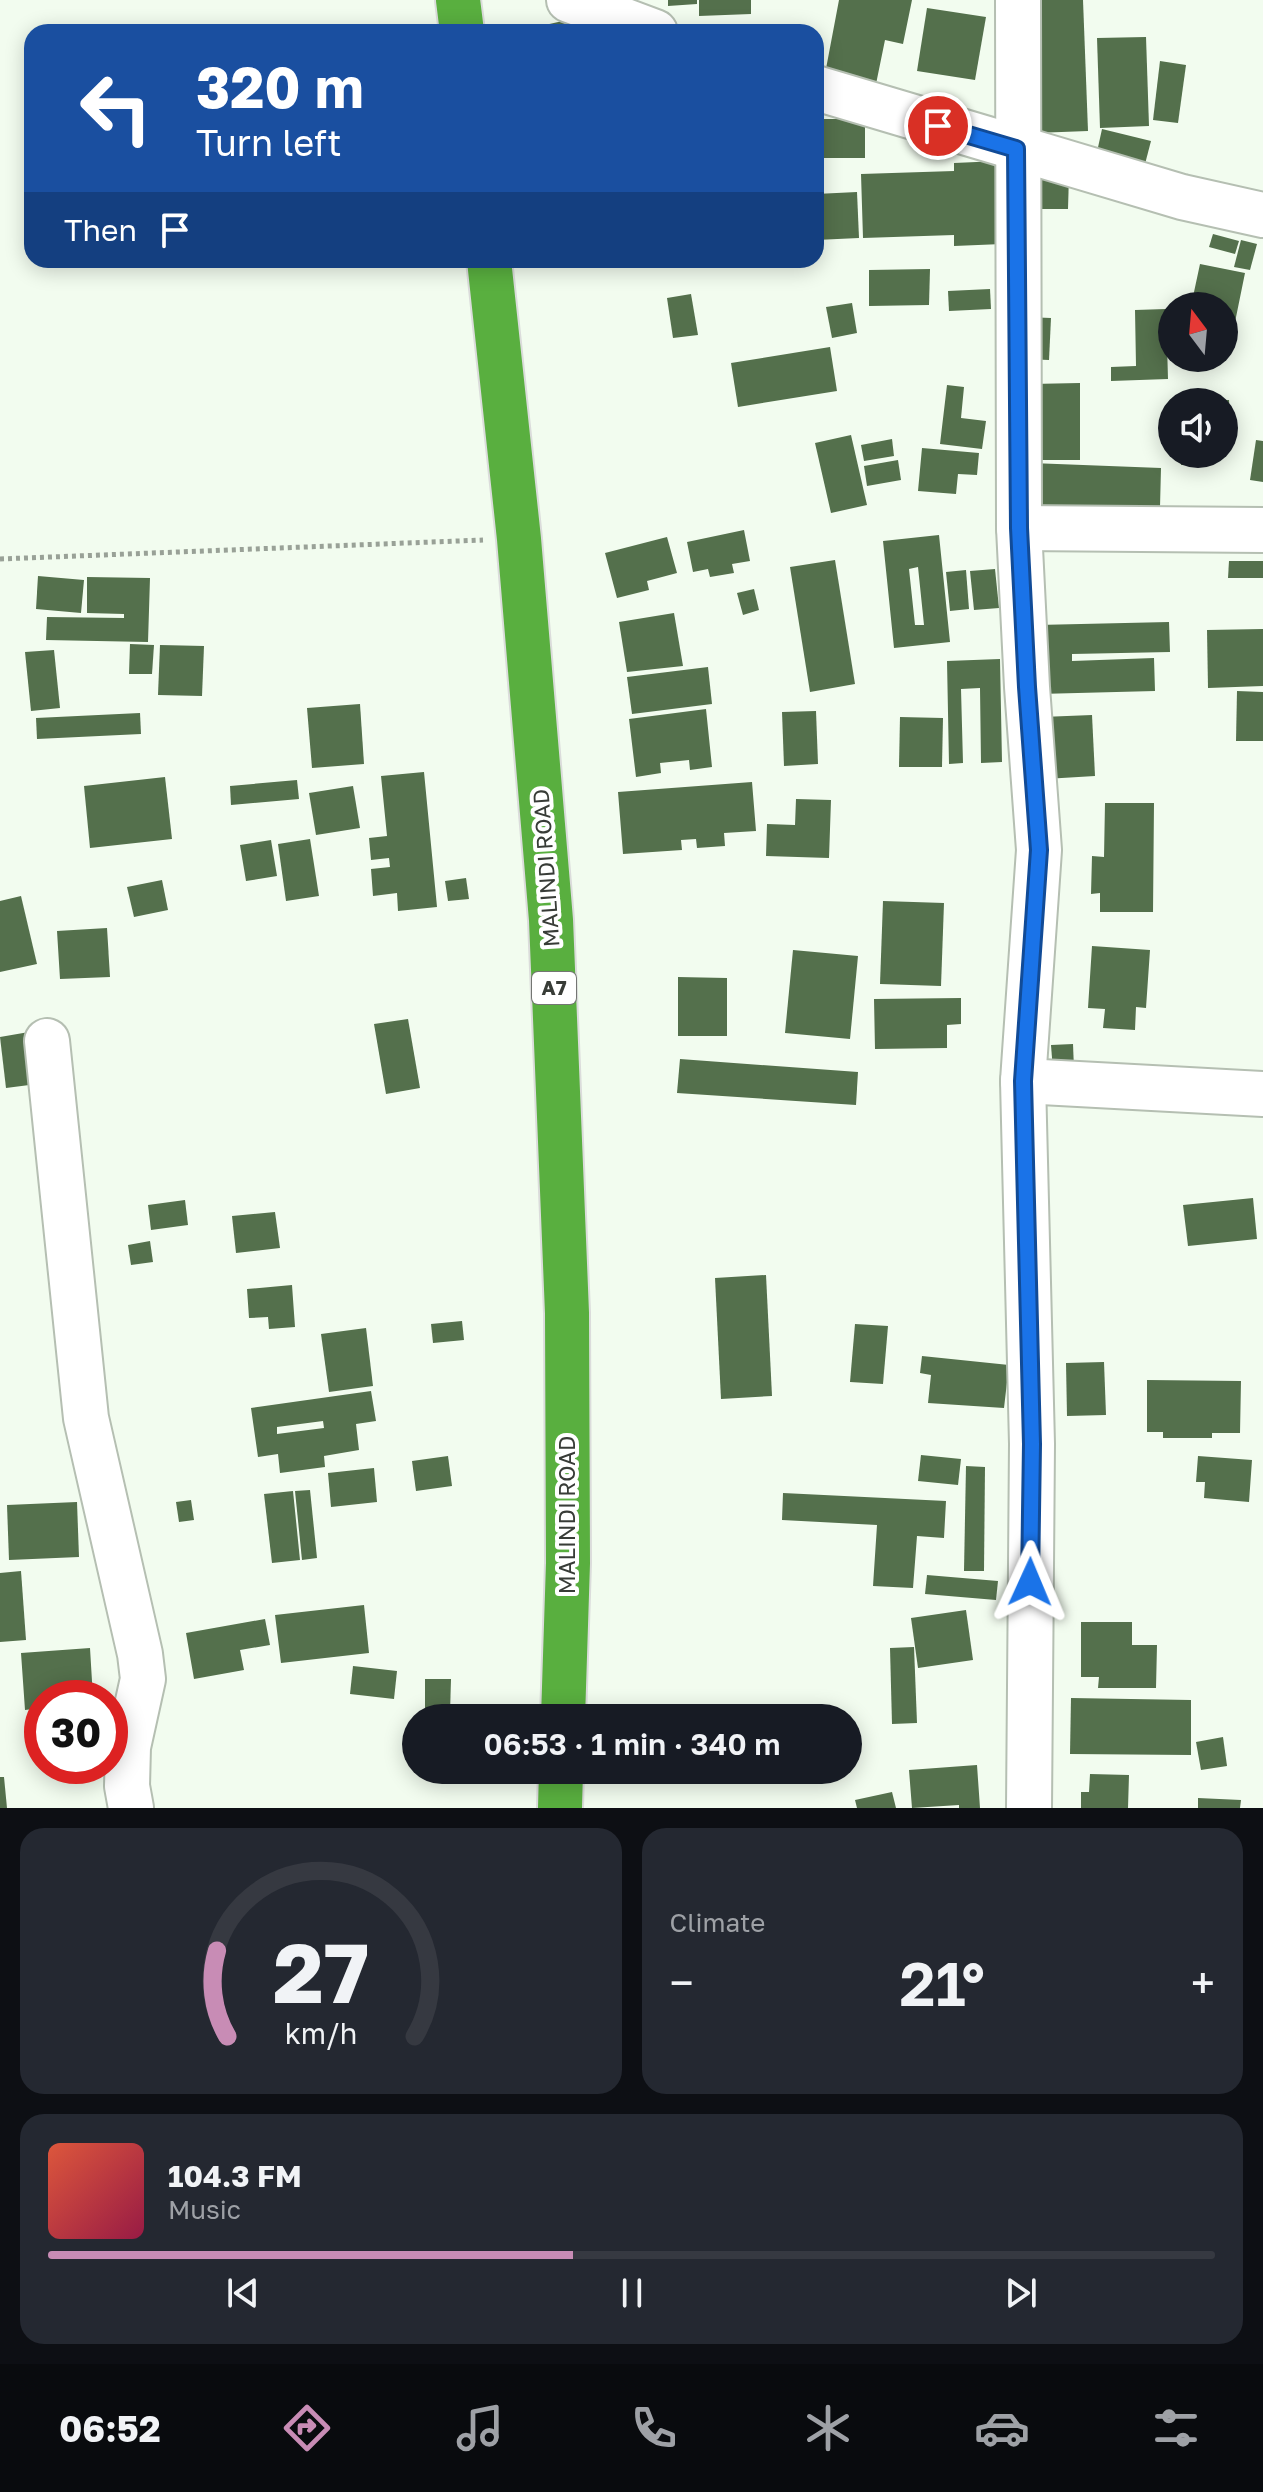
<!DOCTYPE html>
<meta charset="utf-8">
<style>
body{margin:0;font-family:"Golos Text",sans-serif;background:#242831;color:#f1f3f6;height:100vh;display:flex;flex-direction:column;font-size:30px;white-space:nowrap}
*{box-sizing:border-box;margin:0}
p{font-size:26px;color:#9ea1a6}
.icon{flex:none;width:44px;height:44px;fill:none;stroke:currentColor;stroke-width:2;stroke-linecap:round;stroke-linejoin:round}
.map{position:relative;height:1808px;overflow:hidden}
.drawer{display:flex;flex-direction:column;gap:20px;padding:20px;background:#0d0f14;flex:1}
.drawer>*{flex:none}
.top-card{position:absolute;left:24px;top:24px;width:800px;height:244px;border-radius:24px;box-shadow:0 4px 20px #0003;background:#1a4fa0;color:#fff;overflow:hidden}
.needle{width:52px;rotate:344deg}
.buttons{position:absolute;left:1158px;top:292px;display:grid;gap:16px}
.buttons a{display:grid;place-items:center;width:80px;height:80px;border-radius:50%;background:#171b24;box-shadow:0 4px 20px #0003;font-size:40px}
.speed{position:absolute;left:24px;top:1680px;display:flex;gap:16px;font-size:40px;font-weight:700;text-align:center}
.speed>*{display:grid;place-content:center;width:104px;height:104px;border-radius:50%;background:#171b24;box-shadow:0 4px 20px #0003;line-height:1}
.speed .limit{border:12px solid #d22;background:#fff;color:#111}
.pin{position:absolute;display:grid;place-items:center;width:68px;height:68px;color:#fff;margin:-34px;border:4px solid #fff;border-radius:50%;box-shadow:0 2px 8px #0007}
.me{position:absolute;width:88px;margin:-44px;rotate:1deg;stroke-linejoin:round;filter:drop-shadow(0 0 6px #0008)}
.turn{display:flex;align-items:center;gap:28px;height:168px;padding:0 40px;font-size:36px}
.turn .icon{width:104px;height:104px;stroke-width:2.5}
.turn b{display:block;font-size:56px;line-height:68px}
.then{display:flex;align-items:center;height:76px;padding:0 40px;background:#0003;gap:16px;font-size:30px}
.big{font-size:60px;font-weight:600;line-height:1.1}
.drawer .widget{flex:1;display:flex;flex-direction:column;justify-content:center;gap:12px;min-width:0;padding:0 28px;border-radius:24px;background:#242831}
.drawer .dial{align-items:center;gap:0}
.dial svg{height:208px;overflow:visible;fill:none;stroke:#363941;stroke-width:7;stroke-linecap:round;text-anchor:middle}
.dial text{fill:#f1f3f6;stroke:none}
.song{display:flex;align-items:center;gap:24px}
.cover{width:96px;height:96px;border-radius:12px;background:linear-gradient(135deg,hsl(10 70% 55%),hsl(340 70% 35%))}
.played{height:8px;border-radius:4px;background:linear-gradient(90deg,#c88cb5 45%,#363941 45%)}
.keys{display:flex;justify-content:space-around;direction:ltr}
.heat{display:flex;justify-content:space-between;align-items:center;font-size:44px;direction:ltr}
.drawer .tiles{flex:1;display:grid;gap:20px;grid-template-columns:1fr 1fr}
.widget:last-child{grid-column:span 2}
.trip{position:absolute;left:402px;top:1704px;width:460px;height:80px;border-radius:40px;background:#171b24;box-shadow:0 4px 20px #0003;font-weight:600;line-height:80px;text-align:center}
.menu{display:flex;height:128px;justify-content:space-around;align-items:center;background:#090b0e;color:#9ea1a6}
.menu .icon{width:56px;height:56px}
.menu .current{color:#c88cb5}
.menu b{font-size:36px;color:#f1f3f6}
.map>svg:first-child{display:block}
</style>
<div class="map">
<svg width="1263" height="1808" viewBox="0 0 1263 1808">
<rect width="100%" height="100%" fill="#f2fcef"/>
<!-- building -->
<g fill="#54704c" fill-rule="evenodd">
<polygon points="668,0 697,0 697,4 668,6"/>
<polygon points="699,0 751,0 751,14 699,16"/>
<polygon points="839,0 912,0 903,44 885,40 876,84 825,74"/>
<polygon points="1030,0 1083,0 1088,131 1035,133"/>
<polygon points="927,8 986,17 975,80 917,71"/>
<polygon points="589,15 593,32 546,32 545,25"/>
<polygon points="1146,37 1149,126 1100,128 1097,38"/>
<polygon points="1160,61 1186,65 1178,123 1153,120"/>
<rect x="816" y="119" width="49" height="39"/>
<polygon points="1102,129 1151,141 1145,164 1097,152"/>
<polygon points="999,161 1002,244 954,246 954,235 863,238 861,174 954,171 954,163"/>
<polygon points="1069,175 1068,209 1031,209 1031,176"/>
<polygon points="857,192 859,238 816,240 816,194"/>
<polygon points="1213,234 1239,241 1235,254 1209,247"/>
<polygon points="1241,240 1257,244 1250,270 1234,267"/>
<polygon points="1200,264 1245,273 1234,327 1224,325 1224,306 1191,306"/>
<polygon points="930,269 929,305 869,306 869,270"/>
<polygon points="990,289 991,309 949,311 948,291"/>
<polygon points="691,294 698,335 673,338 667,298"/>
<polygon points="852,303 857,333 832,338 826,307"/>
<polygon points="1166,309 1168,379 1111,381 1111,367 1136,366 1135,310"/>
<polygon points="1026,317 1051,318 1049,360 1024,359"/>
<polygon points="830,347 837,391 738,407 731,363"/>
<polygon points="1080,383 1080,460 1030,460 1031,384"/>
<polygon points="947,385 964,387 961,418 986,421 982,449 940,444"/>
<polygon points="1224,400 1229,400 1230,417 1224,418"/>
<polygon points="1224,422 1234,422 1235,439 1224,440"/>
<polygon points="851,435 867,505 831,513 815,443"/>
<polygon points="892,439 894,456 864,461 861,445"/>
<polygon points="1256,440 1263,441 1263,482 1250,480"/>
<polygon points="922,448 979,453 977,475 958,474 956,494 918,491"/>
<polygon points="1180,454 1216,454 1216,463 1181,465"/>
<polygon points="898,460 901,480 867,486 864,466"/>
<polygon points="1031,463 1161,468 1160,507 1173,507 1028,520"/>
<polygon points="744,530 750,561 732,564 734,573 710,577 708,569 693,572 687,542"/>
<path d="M 939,535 L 950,642 L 894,648 L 883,541 ZM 918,567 L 924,625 L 915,625 L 909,569 Z"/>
<polygon points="667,537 677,573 647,581 649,590 617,598 605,553"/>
<polygon points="835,560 855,684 810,692 790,567"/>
<polygon points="1229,561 1263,561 1263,578 1228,578"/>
<polygon points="995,569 999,608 974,610 970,571"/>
<polygon points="966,570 969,609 950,611 946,572"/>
<polygon points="38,576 84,580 81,613 36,609"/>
<polygon points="87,577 150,578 148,642 46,640 47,617 124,618 124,614 87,613"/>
<polygon points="754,589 759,610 743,615 737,593"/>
<polygon points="674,613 683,666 627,672 619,622"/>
<polygon points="1169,622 1170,652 1072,654 1072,661 1154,658 1155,691 1039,694 1037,625"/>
<polygon points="1263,629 1263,686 1208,688 1207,630"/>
<polygon points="130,644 154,645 152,674 129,674"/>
<polygon points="160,645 204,646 202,696 158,695"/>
<polygon points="54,650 60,708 31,711 25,652"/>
<polygon points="1000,659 1002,762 981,763 980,688 961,689 963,763 949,764 947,661"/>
<polygon points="708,667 712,704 632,714 627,677"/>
<polygon points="1237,691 1263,692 1263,741 1236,741"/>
<polygon points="360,704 364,764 312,768 307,708"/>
<polygon points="706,709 712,767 690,770 689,760 660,763 661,773 636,777 629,719"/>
<polygon points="816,711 818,764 784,766 782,712"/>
<polygon points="140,713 141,734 37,739 36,718"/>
<polygon points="1092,715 1095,776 1045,779 1042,717"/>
<polygon points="900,717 943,718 942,767 899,767"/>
<polygon points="424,772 437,907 398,911 397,893 373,896 371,869 390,867 389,858 371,860 369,838 387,836 381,776"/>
<polygon points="165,777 172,839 90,848 84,786"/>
<polygon points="297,780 299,799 231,805 230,786"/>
<polygon points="752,782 756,831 724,833 725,846 697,848 696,839 681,840 682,850 623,854 618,792"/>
<polygon points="353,786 360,828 316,835 309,793"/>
<polygon points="796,799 831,800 829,858 766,856 767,824 795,825"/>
<polygon points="1105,803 1154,803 1153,912 1100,912 1100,893 1091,894 1092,856 1104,857"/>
<polygon points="310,839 319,896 286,901 278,844"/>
<polygon points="271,840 277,876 246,881 240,845"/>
<polygon points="466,878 469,899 448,901 445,881"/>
<polygon points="162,880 168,910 134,917 127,887"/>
<polygon points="21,896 37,964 0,972 0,901"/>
<polygon points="883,901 944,903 941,986 880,984"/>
<polygon points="107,928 110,977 60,979 57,931"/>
<polygon points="1092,946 1150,950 1146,1008 1136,1007 1135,1030 1103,1028 1105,1009 1088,1008"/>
<polygon points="793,950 858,956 850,1039 785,1033"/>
<polygon points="678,977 727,978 727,1036 678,1036"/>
<polygon points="961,998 961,1024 947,1025 947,1048 875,1049 874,999"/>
<polygon points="408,1019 420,1088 386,1094 374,1024"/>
<polygon points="29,1032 37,1084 6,1088 0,1037"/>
<polygon points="1073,1044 1074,1069 1053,1071 1051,1045"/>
<polygon points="680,1059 858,1072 856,1105 677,1093"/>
<polygon points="1253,1198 1257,1239 1188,1246 1183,1205"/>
<polygon points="185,1200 188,1225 151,1230 148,1205"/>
<polygon points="275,1212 280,1248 236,1253 232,1216"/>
<polygon points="150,1241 153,1262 131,1265 128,1245"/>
<polygon points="766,1275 772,1396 721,1399 715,1278"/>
<polygon points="292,1285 295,1327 269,1329 268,1317 249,1318 247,1289"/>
<polygon points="462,1321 464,1340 433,1343 431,1324"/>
<polygon points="855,1324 888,1326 883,1384 850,1382"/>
<polygon points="366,1328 373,1386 329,1392 321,1334"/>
<polygon points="922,1356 1009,1365 1004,1408 928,1403 931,1375 920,1373"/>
<polygon points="1104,1362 1106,1415 1067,1416 1066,1363"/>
<polygon points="1147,1380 1241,1381 1240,1433 1212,1433 1212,1438 1163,1438 1163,1432 1147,1432"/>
<path d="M 371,1391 L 376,1421 L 356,1424 L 359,1450 L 324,1456 L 325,1467 L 280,1473 L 278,1454 L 258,1457 L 251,1408 ZM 323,1421 L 324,1428 L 277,1434 L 277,1427 Z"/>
<polygon points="921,1455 961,1459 958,1485 918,1481"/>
<polygon points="448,1456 452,1486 416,1491 412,1461"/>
<polygon points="1198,1456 1252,1460 1249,1502 1204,1498 1205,1482 1196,1482"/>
<polygon points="966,1466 985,1467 984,1571 964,1571"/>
<polygon points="374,1468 377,1502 331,1507 328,1473"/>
<polygon points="310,1490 317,1558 302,1560 295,1491"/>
<polygon points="293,1491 300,1560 272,1563 264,1494"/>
<polygon points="783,1493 946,1501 944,1538 917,1536 913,1588 873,1586 877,1525 782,1520"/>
<polygon points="191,1500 194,1520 179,1522 176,1502"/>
<polygon points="77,1502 79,1557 9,1560 7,1505"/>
<polygon points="21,1571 26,1640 0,1642 0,1573"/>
<polygon points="927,1575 998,1581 996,1600 925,1594"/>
<polygon points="364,1605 369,1653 281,1663 275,1615"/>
<polygon points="966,1610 973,1660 918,1668 911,1618"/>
<polygon points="265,1619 270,1645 240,1650 244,1670 194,1679 186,1633"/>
<polygon points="1081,1622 1132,1622 1132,1645 1157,1645 1156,1688 1098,1688 1099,1677 1081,1677"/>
<polygon points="914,1647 917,1723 892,1724 890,1648"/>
<polygon points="90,1648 93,1698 42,1698 42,1708 25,1710 21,1653"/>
<polygon points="353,1666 397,1671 394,1699 350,1694"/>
<polygon points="425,1679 451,1679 450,1713 425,1712"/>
<polygon points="1071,1698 1191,1700 1191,1755 1070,1754"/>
<polygon points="1223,1737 1227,1766 1201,1770 1196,1742"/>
<polygon points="977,1765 980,1808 959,1808 959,1805 912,1808 909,1770"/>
<polygon points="1090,1774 1129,1775 1128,1808 1081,1808 1081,1792 1089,1792"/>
<polygon points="0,1777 4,1777 7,1808 0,1808"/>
<polygon points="892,1792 896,1808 857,1808 855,1800"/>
<polygon points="1198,1798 1241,1800 1240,1808 1198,1808"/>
</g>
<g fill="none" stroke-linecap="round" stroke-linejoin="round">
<defs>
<g id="minor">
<polyline points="569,0 655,32"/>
<polyline points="1018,0 1019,528 1027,687 1039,850 1023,1081 1032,1444 1029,1808"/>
<polyline points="816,88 1182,197 1263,215"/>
<polyline points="1019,528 1263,530"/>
<polyline points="47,1041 86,1418 140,1654 143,1679 128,1747 127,1786 131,1808"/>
<polyline points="1023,1081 1263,1094"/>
</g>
<g id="highway">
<polyline points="458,0 462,32"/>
<polyline points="489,260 519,539 551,920 567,1313 568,1563 563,1718"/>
<polyline points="560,1808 561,1770"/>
</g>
</defs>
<!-- minor casing -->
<use href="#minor" stroke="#b5bfb2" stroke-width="48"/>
<!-- highway casing -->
<use href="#highway" stroke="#dbdcdb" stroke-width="48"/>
<!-- path -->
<polyline stroke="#99a197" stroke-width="5" stroke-dasharray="4 4" stroke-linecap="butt" points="0,559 483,540"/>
<!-- minor -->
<use href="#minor" stroke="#fff" stroke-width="44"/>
<!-- highway -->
<use href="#highway" stroke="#59af3f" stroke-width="44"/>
</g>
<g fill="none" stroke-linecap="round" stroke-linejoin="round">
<defs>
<polyline id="route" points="938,126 1016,149 1019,528 1027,687 1039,850 1023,1081 1032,1444 1030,1582"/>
</defs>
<!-- route casing -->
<use href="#route" stroke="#114b97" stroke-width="20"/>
<!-- route -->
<use href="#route" stroke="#1a73e8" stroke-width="14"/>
</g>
<g text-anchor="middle" stroke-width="8" stroke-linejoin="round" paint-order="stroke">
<!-- shield labels -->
<rect fill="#fff" stroke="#747673" stroke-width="2" x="532" y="972" width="44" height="32" rx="6"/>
<g font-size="20" font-weight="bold" fill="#383c37">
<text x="554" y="995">A7</text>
</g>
<!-- street labels -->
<g font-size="22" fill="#383c37" stroke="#fff">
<text transform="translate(546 868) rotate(-94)" y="8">MALINDI ROAD</text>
<text transform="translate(567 1515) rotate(-90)" y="8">MALINDI ROAD</text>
</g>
</g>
</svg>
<div class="buttons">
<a><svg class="needle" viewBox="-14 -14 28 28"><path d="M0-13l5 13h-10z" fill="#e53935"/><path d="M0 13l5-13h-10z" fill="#9ea1a6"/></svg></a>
<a><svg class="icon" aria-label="sound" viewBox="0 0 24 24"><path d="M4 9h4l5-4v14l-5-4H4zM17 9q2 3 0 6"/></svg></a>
</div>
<div class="speed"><div class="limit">30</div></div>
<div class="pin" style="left:938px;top:126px;background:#d93025"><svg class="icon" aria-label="arrive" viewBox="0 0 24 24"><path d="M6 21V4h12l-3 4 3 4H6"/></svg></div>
<svg class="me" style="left:1030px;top:1582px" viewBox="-20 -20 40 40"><path d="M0-17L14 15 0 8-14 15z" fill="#1a73e8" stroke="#fff" stroke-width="4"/></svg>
<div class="trip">06:53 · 1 min · 340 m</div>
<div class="top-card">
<div class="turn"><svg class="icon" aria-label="left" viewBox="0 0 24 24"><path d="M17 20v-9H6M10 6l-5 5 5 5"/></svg><div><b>320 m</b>Turn left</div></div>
<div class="then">Then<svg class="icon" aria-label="arrive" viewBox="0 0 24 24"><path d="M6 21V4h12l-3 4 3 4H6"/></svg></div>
</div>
</div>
<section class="drawer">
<div class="tiles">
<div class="widget dial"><svg viewBox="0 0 100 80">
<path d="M14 69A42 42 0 1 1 86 69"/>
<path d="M14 69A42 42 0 0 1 10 36" stroke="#c88cb5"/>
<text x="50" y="56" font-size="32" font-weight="700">27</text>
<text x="50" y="72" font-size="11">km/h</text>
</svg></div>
<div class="widget"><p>Climate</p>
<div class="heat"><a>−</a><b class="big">21°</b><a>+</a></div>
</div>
<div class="widget">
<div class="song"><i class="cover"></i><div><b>104.3 FM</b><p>Music</p></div></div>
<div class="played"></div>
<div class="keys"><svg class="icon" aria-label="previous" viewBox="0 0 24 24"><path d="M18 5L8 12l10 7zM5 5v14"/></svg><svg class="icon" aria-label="pause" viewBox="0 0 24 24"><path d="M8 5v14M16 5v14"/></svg><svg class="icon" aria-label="next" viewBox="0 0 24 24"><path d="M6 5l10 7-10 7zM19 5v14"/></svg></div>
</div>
</div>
</section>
<nav class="menu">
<b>06:52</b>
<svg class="icon current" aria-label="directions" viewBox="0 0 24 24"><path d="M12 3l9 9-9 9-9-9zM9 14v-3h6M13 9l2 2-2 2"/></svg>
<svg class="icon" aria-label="music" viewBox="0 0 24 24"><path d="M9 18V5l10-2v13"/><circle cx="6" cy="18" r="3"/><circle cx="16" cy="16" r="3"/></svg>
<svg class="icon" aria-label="phone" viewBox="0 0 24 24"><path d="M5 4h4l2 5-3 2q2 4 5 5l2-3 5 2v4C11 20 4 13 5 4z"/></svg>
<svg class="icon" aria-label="climate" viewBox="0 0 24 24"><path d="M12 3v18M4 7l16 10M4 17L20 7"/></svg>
<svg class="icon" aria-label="car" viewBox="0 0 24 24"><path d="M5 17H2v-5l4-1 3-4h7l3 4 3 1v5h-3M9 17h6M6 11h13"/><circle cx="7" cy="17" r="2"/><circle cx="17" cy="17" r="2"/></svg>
<svg class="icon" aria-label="filters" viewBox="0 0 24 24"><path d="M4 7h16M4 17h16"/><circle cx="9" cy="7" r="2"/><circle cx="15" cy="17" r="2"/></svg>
</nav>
